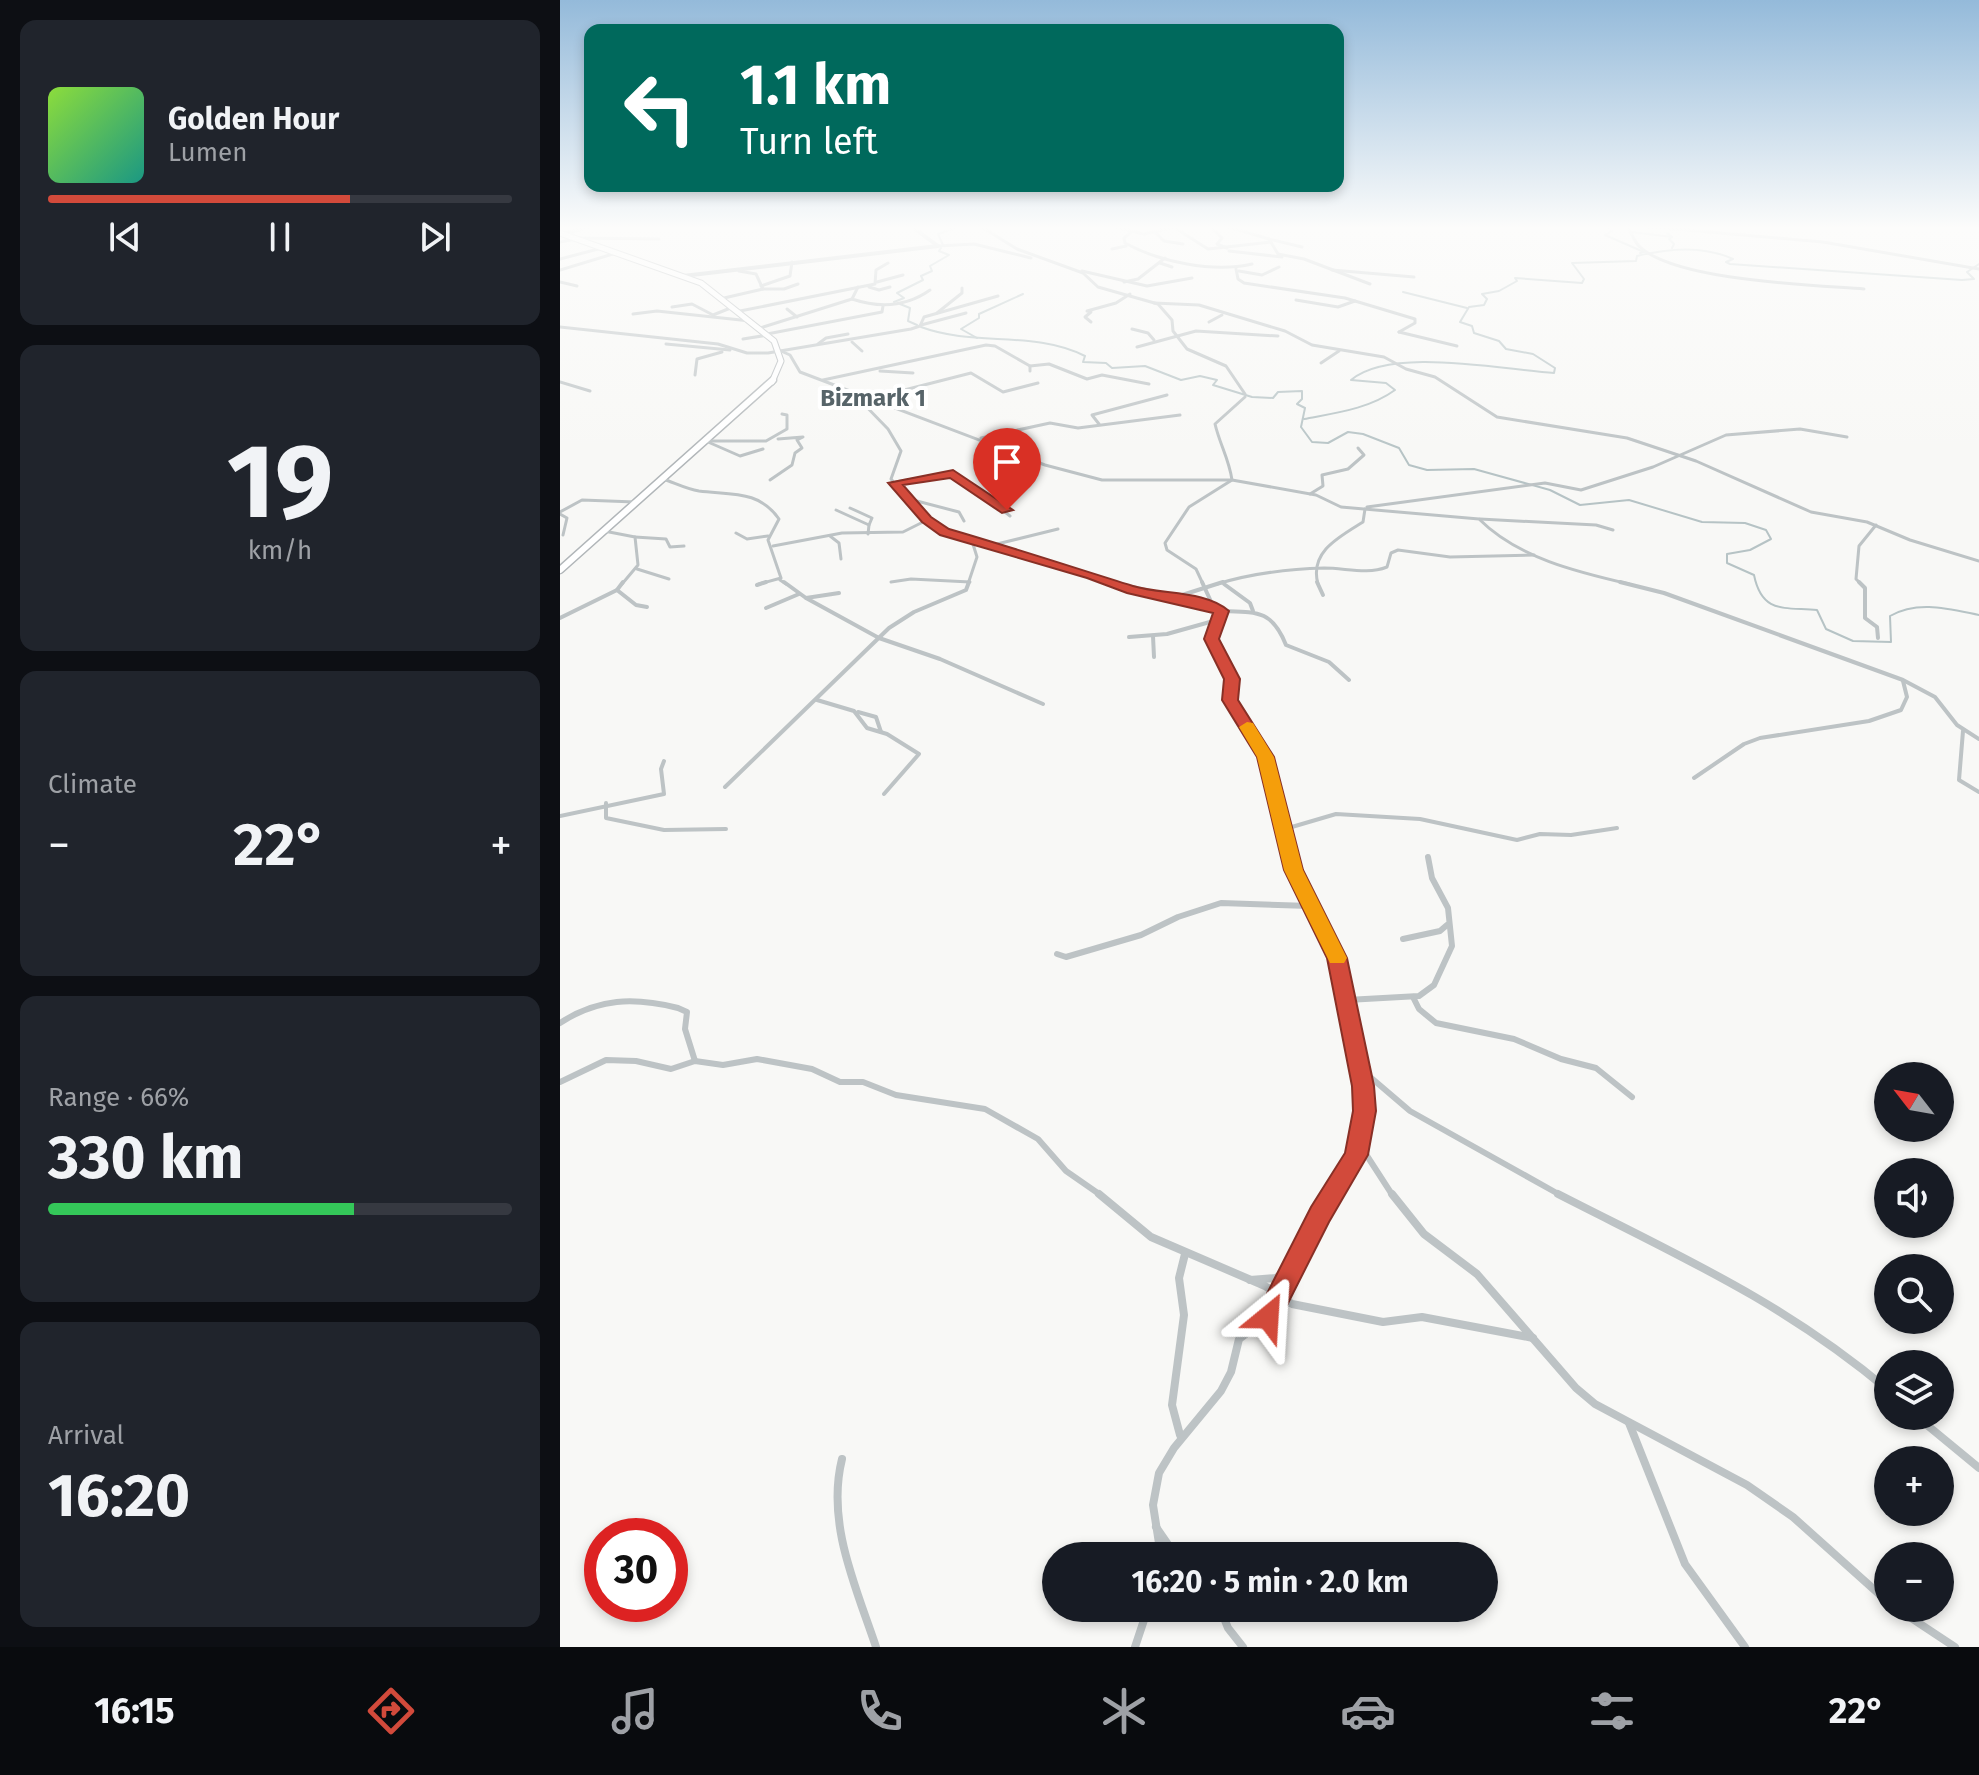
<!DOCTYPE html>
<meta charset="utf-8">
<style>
body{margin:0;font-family:"Fira Sans",sans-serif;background:#20242c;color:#f1f3f6;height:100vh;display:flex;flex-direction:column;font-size:30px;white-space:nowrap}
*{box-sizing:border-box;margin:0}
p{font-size:26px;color:#9ea1a6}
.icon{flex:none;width:44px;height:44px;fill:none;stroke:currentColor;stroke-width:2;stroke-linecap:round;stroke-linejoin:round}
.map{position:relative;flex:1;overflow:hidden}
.sheet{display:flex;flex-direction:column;gap:20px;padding:20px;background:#0d0f14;width:560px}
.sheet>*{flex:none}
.hud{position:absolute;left:24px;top:24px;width:760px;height:168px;border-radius:16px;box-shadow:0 4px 12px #0003;background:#00695c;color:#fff;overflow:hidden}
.needle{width:52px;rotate:301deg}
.controls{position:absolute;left:1314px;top:1062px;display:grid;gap:16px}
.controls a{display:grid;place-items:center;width:80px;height:80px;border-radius:50%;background:#171b24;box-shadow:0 4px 12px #0003;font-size:40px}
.speed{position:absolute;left:24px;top:1518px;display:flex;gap:16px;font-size:40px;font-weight:700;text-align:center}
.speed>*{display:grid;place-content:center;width:104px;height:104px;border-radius:50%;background:#171b24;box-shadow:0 4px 12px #0003;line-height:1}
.speed .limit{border:12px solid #d22;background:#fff;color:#111}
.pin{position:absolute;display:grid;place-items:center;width:68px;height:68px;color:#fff;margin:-82px -34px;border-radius:50% 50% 50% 0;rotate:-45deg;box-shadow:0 0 8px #0007}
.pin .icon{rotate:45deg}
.me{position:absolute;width:88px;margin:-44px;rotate:27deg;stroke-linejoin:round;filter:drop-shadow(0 0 6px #0008)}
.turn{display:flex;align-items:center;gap:28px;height:168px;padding:0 24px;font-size:36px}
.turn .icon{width:104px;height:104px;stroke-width:2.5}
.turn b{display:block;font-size:56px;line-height:68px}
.big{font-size:60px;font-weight:700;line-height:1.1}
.sheet .widget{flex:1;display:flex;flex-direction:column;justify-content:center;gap:12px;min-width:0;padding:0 28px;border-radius:16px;background:#20242c}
.sheet .dial{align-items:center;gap:0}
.dial b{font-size:104px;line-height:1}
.song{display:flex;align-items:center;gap:24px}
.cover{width:96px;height:96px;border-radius:12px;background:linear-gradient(135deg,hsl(90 70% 55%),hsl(170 70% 35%))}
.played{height:8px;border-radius:4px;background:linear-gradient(90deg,#d24a3b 65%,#363941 65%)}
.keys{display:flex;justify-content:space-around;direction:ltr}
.heat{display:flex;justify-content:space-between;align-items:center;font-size:44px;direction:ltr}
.charge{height:12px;border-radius:6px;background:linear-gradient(90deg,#34c759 66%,#363941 0)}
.trip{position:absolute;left:482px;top:1542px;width:456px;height:80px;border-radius:40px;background:#171b24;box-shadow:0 4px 12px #0003;font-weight:700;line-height:80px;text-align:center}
.dock{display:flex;height:128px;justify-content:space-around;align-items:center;background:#090b0e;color:#9ea1a6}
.dock .icon{width:56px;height:56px}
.dock .on{color:#d24a3b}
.dock b{font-size:36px;color:#f1f3f6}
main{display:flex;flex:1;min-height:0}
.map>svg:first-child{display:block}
</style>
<main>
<section class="sheet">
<div class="widget">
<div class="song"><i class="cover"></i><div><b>Golden Hour</b><p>Lumen</p></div></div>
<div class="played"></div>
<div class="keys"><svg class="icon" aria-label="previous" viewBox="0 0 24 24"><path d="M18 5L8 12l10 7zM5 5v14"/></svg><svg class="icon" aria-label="pause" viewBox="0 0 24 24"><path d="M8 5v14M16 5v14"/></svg><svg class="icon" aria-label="next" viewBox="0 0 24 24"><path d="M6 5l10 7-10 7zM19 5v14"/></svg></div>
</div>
<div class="widget dial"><b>19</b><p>km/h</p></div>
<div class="widget"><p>Climate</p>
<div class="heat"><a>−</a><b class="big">22°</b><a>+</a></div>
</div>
<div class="widget"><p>Range · 66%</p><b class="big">330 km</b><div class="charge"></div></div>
<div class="widget"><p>Arrival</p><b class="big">16:20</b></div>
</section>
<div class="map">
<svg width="1419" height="1647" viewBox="0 0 1419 1647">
<rect width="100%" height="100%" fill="#f8f8f6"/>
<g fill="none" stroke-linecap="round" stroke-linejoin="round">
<!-- stream -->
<g stroke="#b6c3c5" stroke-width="2">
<polyline points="1048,226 1052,231 1045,235 1084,252 1080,253"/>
<polyline points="1072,232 1112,237"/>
<polyline points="1107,233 1112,237 1109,239 1114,244 1112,248"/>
<polyline points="383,245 378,234 401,226"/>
<polyline points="843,292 907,308"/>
<polyline points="334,302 344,298 337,293 363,280 361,276 372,271 370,266 389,255 379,251 381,248"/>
<polyline points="340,304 350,308 348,321 357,325"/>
<path d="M 361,327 C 415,347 473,330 525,356 L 523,362 L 546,363 L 552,368 L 585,366 L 621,380 L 640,376 L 657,380 L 653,385 L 692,397 L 713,398 L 718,392 L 742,391 L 742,399 L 737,404 L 745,408 L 741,427 L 752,442 L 768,443 L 788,432 L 803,434 L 839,448 L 849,465 L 867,470 L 914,469 L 990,490 L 1020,505 L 1069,500 L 1142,522 L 1185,523 L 1206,530 L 1211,539 L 1190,550 L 1167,554 L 1167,563 L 1194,575 C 1202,614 1224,607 1257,610 L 1266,629 L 1293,641 L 1331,642 L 1330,616 C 1358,600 1389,609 1419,615"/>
<polyline points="417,338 401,329 419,318 419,314 463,294"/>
<path d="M 744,419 C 775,413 809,409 835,390 L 826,383 L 791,380 C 831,346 943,370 994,373 L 995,368 L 973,354 L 946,349 L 939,341 L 914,333 L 912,326 L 900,322 L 909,307 L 924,305 L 927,299 L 922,294 L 939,291 L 957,281 L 955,278 L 1022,283 L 1024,279 L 1012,263 L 1076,261 L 1077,256 C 1109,248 1143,245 1173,259 L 1166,262 L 1170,264 L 1402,280 L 1414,279 L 1407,272 L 1419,264"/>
</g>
<defs>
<polyline id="trunk-far1" points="0,233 141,283 214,341 221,361 212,382"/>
<polyline id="trunk" points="0,570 213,380"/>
</defs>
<!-- trunk-far1 casing -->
<use href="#trunk-far1" stroke="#b1b6b9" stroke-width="7"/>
<!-- trunk casing -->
<use href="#trunk" stroke="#b1b6b9" stroke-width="9"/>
<!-- minor-far3 -->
<g stroke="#bdc3c5" stroke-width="3">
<polyline points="420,226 457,249 523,273 538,287 598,304 612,320 613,331 627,349 666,366 685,394"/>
<polyline points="551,226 584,234 615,227"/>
<polyline points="650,226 662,238 657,244 667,248"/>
<polyline points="665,226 709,239 718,254 744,259 810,284"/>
<path d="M 1067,226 C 1072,233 1074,242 1080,247 C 1117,281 1253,285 1304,289"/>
<polyline points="1081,226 1263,242 1419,269"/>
<polyline points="615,228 648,249 711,242"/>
<path d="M 571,232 L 564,238 L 565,243 C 600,262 653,273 692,264"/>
<polyline points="596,233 604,241 623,244"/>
<polyline points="16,238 99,239"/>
<polyline points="709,239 742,247"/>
<polyline points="0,242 16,239"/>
<polyline points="378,246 414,244 471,258"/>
<polyline points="552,249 566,246"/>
<polyline points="669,251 722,257"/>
<polyline points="0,259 42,248"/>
<polyline points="600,263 612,267"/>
<polyline points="676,269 678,279 684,283 785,298 855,319 855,323 839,332"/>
<polyline points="0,270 56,253"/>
<polyline points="772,270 854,277"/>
<polyline points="522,271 587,286 632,278"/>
<polyline points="679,271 702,275 719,267"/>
<polyline points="0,282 17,286"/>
<polyline points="317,282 343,275"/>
<polyline points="564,282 578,279 605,258"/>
<polyline points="201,286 230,276 232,262"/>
<path d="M 298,287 L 292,299 C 319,308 346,307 370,290"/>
<polyline points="309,287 319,290 330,287"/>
<polyline points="203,289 224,289 238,284"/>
<polyline points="164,298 203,289 196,274 179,271"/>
<polyline points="736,300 778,307 795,301"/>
<polyline points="594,303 639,305 725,331 752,345 824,357 846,369 875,377 937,417 1067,438 1136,461 1251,512 1307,522 1350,540 1419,561"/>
<polyline points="112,307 132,304 153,315 173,307"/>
<polyline points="227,309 237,317"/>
<polyline points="180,311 315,284 316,270 328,263"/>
<polyline points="377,313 402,293 402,288"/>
<polyline points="73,314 97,311 190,321"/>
<polyline points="531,322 525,317 531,312 527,311 556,303 570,294"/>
<polyline points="649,322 662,315"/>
<polyline points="361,325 406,313"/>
<polyline points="0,327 158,344 187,353 208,353 351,329 360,326 364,317 438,296"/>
<polyline points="200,328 292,299"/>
<polyline points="572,329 588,333 594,340"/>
<polyline points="839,332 897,346"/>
<polyline points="207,334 322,312 323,306"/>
<polyline points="183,339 208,335"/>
<polyline points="292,342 302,351"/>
<polyline points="106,344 170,350"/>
<polyline points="258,344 266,338 288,334"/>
<polyline points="577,347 636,331 718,336"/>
<path d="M 221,351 L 230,355 L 240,372 L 485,465 L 542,480 L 672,480 L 756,495 L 781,507 L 919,519 C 958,558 1017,572 1069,584"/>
<polyline points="761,363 779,351"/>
<polyline points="470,366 489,364 527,379 542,375 589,384"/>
<polyline points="320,371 353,373"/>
<polyline points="135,375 137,359 162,352"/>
<polyline points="263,380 426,345 435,346 470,366 470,371"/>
<polyline points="0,382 30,391"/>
<polyline points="295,395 328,429 341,451 331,479 367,520 384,532 555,584"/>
<polyline points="313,398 411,373 443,392 478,383"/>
<polyline points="539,424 532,415 607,395"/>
<polyline points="421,438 490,423 518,428 620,415"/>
<polyline points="147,441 206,441 227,429 227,415 222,414"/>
<polyline points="148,442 180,456 203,449"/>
<path d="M 103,479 C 115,483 126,489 139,491 C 171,495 199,490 219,519 L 208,540 L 221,578 L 199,584"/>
<polyline points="210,480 232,465 235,453 242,448 237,440 243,437 218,439"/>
<path d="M 336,482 C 404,469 397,475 450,516"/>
<polyline points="750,494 763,486 762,475 788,469 804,455 798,448"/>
<polyline points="353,500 399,512 404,521"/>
<polyline points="807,507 985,483 1021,490 1093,467 1166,435 1240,429 1287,437"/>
<polyline points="290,508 312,518 309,525"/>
<polyline points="276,510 309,525 308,534"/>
<polyline points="0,512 22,500 75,502"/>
<polyline points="0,514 7,518 3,535"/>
<polyline points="920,519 1036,525 1053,530"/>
<polyline points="44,531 75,537 78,565 62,584"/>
<polyline points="176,533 187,539 208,536"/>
<polyline points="270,536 279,543 281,559"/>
<polyline points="75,537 106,539 110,547 124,546"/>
<polyline points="433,545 498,529"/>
<polyline points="213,546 282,533 343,532 367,520"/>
<polyline points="77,569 109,579"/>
<polyline points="220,580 226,584"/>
<polyline points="331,582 351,579 410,582"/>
<polyline points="408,584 417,557 412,541"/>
<path d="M 643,584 L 636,569 L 607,550 L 605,543 L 629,507 L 672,480 C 669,459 660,445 655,424 L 685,397"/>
<path d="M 657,584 C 693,573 726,569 764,568 C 786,568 807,575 827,567 L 831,553 L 838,550 L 890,557 L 974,555"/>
<path d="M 758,584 C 749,552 779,537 803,522 L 805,509"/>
<polyline points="1301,584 1296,579 1299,546 1316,525"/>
</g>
<!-- minor-far2 -->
<g stroke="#bdc3c5" stroke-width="4">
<polyline points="63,582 57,590 76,605 87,607"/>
<polyline points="224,582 246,598"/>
<polyline points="550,582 634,601 663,613 652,630 653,646 672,679 670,700 705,757 728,849"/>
<polyline points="642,582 653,606"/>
<polyline points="757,582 763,595"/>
<polyline points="1060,582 1104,593 1343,680 1375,697 1397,725 1419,739"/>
<polyline points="1299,582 1305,588 1305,618 1317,627 1318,638"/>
<polyline points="664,584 690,603 693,611"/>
<polyline points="197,585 206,582"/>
<polyline points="279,593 246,598 319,638 380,659 483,704"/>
<polyline points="619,596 663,582"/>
<polyline points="206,608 239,594"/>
<path d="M 663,611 C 697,612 712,610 726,645 L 769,662 L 789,680"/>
<polyline points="0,618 57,590"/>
<polyline points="593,636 594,657"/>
<polyline points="569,637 607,634 657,620"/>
<polyline points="257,700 294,711 307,728 327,734 359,754 324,794"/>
<polyline points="298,712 316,717 321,732"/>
<polyline points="1403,731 1399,780 1419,792"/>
<polyline points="1134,778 1184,744 1200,738 1309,721 1341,710 1347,697 1343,681"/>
<polyline points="165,787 329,628 354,612 406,590 409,582"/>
<polyline points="46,803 46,818 104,830 166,829"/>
<polyline points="0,816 104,794 101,769 104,761"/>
<polyline points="725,829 776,814 860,819 957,840 980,834 1011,835 1057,828"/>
</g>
<!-- minor-far1 -->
<g stroke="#bdc3c5" stroke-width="6">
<polyline points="727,847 733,870 777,958 803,1086 804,1111 796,1155 771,1196"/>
<polyline points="843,939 880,931 887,925"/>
<polyline points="497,954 506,957 581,935 618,917 661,903 750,906"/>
<polyline points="853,997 859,1009 876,1023 954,1039 1001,1059 1036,1068 1072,1097"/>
<polyline points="787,1000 859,996 874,985 892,946 888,908 872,878 868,857"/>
<path d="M 0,1023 C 38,998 74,997 118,1008 L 127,1012 L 125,1029 L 135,1061"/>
<polyline points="802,1070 850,1111 1002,1196"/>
<polyline points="0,1082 46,1060 76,1061 111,1069 135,1061 163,1065 197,1059 252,1069 280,1082 303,1082 336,1095 425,1109 478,1139 506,1171 542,1196"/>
<polyline points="800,1145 833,1196"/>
</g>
<!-- minor -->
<g stroke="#bdc3c5" stroke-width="8">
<polyline points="539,1194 591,1237 705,1286 732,1304 823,1322 862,1317 973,1338"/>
<polyline points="832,1194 864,1234 917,1274 1016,1388 1035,1404 1187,1485 1233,1517 1328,1602"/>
<path d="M 998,1194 C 1119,1256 1222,1301 1328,1390"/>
<polyline points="690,1280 716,1278 737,1263 772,1194"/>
<polyline points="1356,1416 1419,1468"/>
<polyline points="1069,1423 1125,1564 1185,1647"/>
<polyline points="620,1435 612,1405 624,1315 619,1278 625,1254"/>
<path d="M 282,1459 C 266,1523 296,1587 316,1647"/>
<polyline points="596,1527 616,1556"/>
<polyline points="601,1556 593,1505 599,1473 614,1448 661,1391 671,1372 679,1339 708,1317 731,1270"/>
<polyline points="660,1608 668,1628 683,1647"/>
<polyline points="1336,1608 1395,1647"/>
<polyline points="575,1647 588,1608"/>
</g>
<!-- tertiary -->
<g stroke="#bdc3c5" stroke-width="4">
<polyline points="5,234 29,226"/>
<polyline points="123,276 378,246 351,226"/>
</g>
<!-- trunk-far1 -->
<use href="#trunk-far1" stroke="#fff" stroke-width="5"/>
<!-- trunk -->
<use href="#trunk" stroke="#fff" stroke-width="6"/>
</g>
<!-- sky -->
<linearGradient id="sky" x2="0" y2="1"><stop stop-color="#94bada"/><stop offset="0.5" stop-color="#fcfcfb"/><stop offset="1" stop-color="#fcfcfb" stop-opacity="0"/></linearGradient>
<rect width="1419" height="456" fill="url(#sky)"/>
<!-- route -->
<path fill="#d24a3b" stroke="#883026" stroke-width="2" d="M 393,470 L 453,510 L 442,513 L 390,478 L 343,485 L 371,517 L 389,529 C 451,547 512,567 573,586 C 602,595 645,590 669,611 L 659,639 L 680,679 L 678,700 L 714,757 L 743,870 L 787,958 L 814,1086 L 816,1111 L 808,1155 L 769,1222 L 717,1325 L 708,1329 L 699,1325 L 695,1317 L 751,1207 L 785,1153 L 793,1111 L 792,1086 L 767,958 L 724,870 L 697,757 L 662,700 L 664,679 L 644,639 L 653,613 L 567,593 L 527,578 L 380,535 L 362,522 L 328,483 Z"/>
<!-- slow -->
<polygon fill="#f59e0b" points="687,722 693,723 714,757 743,870 787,958 784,963 770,963 724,870 697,757 679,727"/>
<g text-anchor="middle" stroke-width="8" stroke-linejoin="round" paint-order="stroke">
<!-- far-quarter labels -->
<g font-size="24" font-weight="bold" fill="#576469" stroke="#fff">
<text x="313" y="406">Bizmark 1</text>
</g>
</g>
</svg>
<div class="controls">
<a><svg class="needle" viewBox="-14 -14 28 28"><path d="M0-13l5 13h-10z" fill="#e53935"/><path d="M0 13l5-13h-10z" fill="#9ea1a6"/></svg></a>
<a><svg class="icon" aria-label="sound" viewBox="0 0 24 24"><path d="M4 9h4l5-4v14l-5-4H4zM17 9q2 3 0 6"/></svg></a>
<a><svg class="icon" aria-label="search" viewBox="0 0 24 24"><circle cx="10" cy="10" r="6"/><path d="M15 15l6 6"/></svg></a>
<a><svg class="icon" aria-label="layers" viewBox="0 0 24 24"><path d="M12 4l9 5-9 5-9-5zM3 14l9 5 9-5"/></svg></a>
<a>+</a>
<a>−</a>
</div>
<div class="speed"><div class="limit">30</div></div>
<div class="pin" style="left:447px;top:510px;background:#d93025"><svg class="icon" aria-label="arrive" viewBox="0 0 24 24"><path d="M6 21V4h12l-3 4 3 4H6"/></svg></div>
<svg class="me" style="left:708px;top:1317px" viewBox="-20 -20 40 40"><path d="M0-17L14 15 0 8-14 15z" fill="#d24a3b" stroke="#fff" stroke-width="4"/></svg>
<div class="trip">16:20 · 5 min · 2.0 km</div>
<div class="hud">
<div class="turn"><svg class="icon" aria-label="left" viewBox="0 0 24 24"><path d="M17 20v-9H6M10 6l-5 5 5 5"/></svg><div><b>1.1 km</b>Turn left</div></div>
</div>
</div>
</main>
<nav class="dock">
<b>16:15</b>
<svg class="icon on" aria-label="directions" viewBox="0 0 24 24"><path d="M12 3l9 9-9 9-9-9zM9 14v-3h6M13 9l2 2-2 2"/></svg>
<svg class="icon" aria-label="music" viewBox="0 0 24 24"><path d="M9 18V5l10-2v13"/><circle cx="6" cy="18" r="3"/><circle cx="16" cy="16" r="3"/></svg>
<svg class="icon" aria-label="phone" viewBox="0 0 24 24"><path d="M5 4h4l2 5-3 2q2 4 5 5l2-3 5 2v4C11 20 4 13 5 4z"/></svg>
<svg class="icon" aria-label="climate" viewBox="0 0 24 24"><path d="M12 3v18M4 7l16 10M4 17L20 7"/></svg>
<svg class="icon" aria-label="car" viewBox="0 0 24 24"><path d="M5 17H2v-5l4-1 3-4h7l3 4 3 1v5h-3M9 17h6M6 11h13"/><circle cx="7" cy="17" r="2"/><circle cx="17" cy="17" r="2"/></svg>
<svg class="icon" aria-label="filters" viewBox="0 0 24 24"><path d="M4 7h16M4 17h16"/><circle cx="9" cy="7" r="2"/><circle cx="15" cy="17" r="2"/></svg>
<b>22°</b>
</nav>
